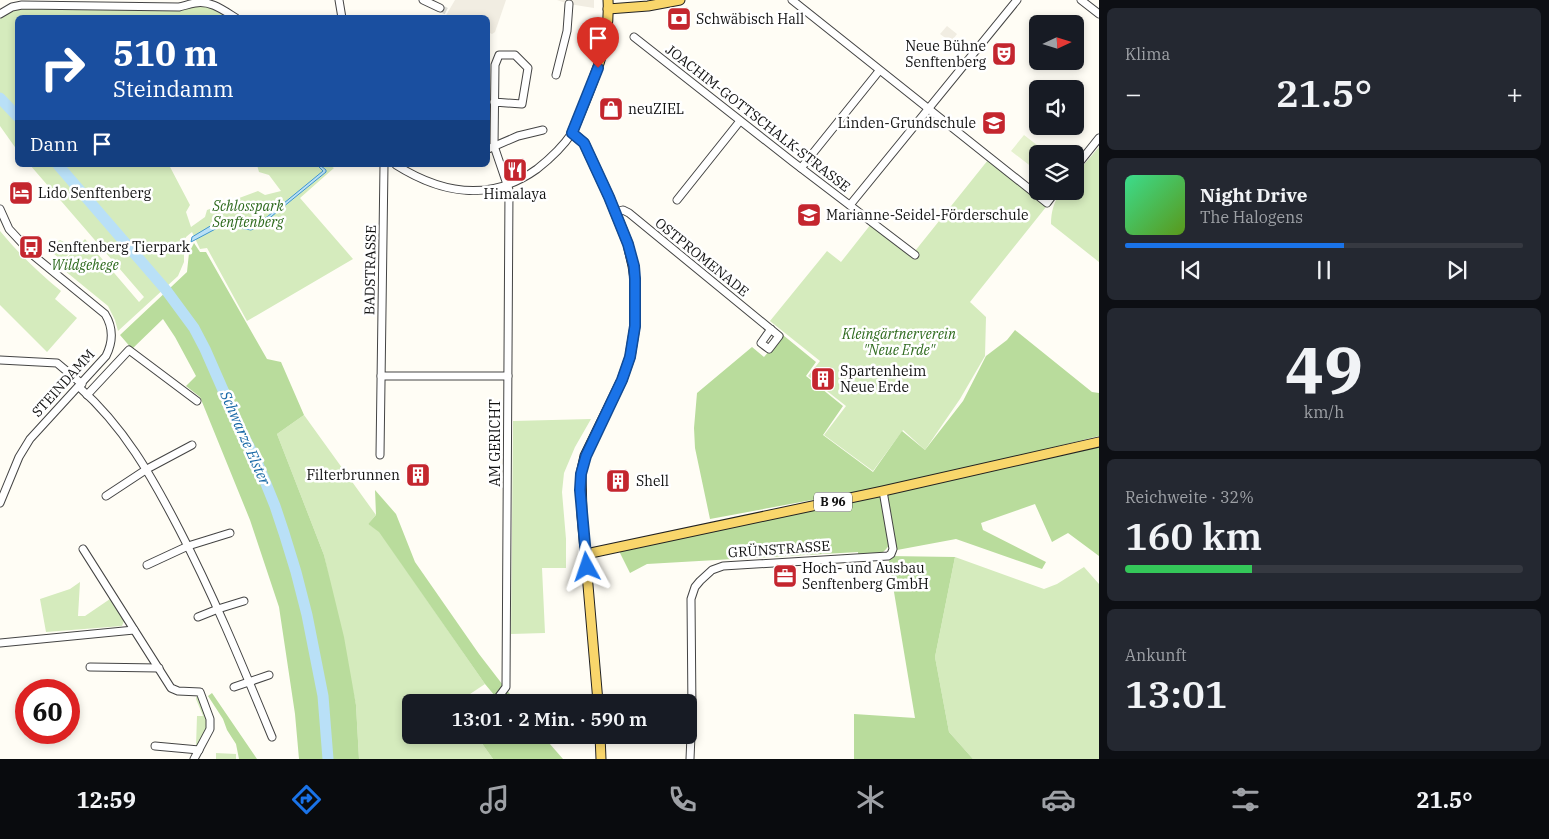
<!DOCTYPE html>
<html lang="de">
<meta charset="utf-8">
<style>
body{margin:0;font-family:"IBM Plex Serif",serif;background:#242831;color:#f1f3f6;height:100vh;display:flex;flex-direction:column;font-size:19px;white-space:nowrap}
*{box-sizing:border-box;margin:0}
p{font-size:16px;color:#9ea1a6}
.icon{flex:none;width:28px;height:28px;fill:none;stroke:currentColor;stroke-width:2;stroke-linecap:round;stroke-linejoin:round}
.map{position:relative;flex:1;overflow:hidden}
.sheet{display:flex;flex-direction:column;gap:8px;padding:8px;background:#0d0f14;width:450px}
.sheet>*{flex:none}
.guide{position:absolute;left:15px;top:15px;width:475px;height:152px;border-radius:8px;box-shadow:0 2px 8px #0003;background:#1a4fa0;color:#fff;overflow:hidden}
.needle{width:32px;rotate:86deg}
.controls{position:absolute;left:1029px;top:15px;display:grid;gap:10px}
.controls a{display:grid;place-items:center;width:55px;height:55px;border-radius:8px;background:#171b24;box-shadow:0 2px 8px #0003;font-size:25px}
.speed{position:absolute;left:15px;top:679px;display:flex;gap:10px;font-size:25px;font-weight:700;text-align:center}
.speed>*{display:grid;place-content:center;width:65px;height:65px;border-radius:50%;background:#171b24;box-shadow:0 2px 8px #0003;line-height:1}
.speed .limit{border:8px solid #d22;background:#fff;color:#111}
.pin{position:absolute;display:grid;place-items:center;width:42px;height:42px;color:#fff;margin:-51px -21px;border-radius:50% 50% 50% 0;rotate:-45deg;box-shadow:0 0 5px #0007}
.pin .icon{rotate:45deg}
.me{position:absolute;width:55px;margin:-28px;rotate:355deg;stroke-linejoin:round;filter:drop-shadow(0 0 4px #0008)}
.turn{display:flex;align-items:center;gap:18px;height:105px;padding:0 15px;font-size:22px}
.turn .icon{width:65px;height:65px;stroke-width:2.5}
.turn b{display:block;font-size:35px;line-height:42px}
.then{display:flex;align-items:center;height:48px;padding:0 15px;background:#0003;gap:10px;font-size:19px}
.big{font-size:38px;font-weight:600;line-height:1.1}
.sheet .widget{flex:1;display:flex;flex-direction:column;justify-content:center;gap:8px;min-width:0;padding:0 18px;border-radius:8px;background:#242831}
.sheet .dial{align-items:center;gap:0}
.dial b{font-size:65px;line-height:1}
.song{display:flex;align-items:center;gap:15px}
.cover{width:60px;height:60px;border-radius:8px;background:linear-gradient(135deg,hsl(150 70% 55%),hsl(90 70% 35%))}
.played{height:5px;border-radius:2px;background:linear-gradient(90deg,#1a73e8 55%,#363941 55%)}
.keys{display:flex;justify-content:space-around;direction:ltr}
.heat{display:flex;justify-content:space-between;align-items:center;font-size:28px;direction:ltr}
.charge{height:8px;border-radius:4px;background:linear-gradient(90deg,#34c759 32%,#363941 0)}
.trip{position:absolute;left:402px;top:694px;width:295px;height:50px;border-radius:8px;background:#171b24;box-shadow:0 2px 8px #0003;font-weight:600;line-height:50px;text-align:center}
.dock{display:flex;height:80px;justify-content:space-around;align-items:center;background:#090b0e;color:#9ea1a6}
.dock .icon{width:35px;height:35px}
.dock .active{color:#1a73e8}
.dock b{font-size:22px;color:#f1f3f6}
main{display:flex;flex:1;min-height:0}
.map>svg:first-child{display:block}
</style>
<main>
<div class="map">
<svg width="1099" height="759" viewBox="0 0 1099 759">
<rect width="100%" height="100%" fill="#fffdf5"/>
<!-- green -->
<g fill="#d5ebbd">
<path d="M 202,4 L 218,11 L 229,17 L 18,18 L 17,150 L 0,126 L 0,19 C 7,11 15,10 25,8 L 123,10 L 184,9 Z"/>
<path d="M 1099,147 L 1099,262 L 1051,224 C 1051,212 1054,200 1062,191 L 1075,191 L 1075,175 Z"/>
<polygon points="988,160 1046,207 970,302 986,317 985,356 960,399 925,450 903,430 873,471 824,435 846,406 808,376 820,361 770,321 827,251 841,262 871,224 911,256"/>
<polygon points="30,165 169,165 190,205 186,212 191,227 205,217 207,210 258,191 265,195 281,191 269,175 259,172 257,165 329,165 334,168 300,198 353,259 247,321 207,248 200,249 192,232 186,237 184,243 184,262 178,276 118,331 115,320 108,306 59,266 85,239 139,302 144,297"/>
<path d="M 0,231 C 19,254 38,272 61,291 L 55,299 L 77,318 L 47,352 L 0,305 Z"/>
<path d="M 60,240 C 66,242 67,247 72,251 L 62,261 L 52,252 L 54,245 Z"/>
<polygon points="304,415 376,515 368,524 379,531 485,684 458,702 411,702 411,735 476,735 493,759 359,759 356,705 324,555 277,434"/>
<polygon points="591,419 575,447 564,473 562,492 566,539 566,568 542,568 545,633 511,634 513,421"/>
<polygon points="955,557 1044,589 1057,584 1084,567 1099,584 1099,759 973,759 949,732 935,657"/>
<polygon points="80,582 78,616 85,616 110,599 124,621 122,626 46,632 40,599 70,589"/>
<path d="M 196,696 C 211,712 211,730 196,746 L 197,716 L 203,716 L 196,699 Z"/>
<polygon points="216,753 236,754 236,759 216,759"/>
</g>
<!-- forest -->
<g fill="#b9dc9c">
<polygon points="194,243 200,252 206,252 267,359 281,362 304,415 277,434 324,555 344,637 356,705 359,759 299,759 295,714 279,607 250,520 200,397 186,386 196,376 175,337 163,319 132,349 120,335 187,272 189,253"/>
<polygon points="1015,330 1092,392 1099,393 1099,436 925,479 710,519 695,448 694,428 697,393 752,347 764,357 783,335 816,362 806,376 843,406 823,435 873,472 902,431 925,450 963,401 986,356 1007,340"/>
<polygon points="1099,444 1099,556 1068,533 1052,542 1035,504 981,523 983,530 1046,562 1042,569 956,539 897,550 885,493"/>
<polygon points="375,490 396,514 415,562 479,654 516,702 500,702 485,684 379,532 368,524 376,515"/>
<path d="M 882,494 L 890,543 C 883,558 873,554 858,555 L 858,552 L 647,564 L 630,573 L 618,549 Z"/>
<polygon points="888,556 955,557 935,657 949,732 973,759 854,759 854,714 915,718"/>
<polygon points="212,693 257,759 239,759 236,744 227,730 223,719 208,696"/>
<polygon points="476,735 542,735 563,759 493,759"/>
</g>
<!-- pitch -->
<polygon fill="#e6f2cf" points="1024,135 1046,152 1045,154 1038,154 1037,163 1033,168 1011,151"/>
<!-- plaza -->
<g fill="#f1ede2">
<polygon points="455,0 506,0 495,32 492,34 488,32 488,18 445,17"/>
<polygon points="557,0 594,0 594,8 569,4"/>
<polygon points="947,26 957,34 951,42 940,34"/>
</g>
<!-- water -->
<polygon fill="#b9e0f7" stroke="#3f96cf" points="317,165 320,165 326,170 326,172 261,225 251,230 223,225 191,242 192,237 222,219 230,219 245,224 257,222 267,217 323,171"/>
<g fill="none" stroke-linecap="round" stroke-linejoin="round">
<!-- river -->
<g stroke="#b9e0f7" stroke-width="11">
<polyline points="0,98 18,117"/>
<polyline points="58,165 166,290 194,328 205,349 241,431 258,464 275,506 284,533 296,572 307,615 323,696 328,759"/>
</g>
<!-- minor-tunnel -->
<polyline stroke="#dbdad3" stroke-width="7" stroke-dasharray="7 3.5" stroke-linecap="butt" points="440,8 448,12"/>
<defs>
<g id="minor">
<polyline points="339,0 342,18"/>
<polyline points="423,0 440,8"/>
<polyline points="792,0 1047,203 1056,191"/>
<polyline points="1081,0 1099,14"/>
<path d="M 0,14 L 12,7 L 22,5 L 179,7 C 184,6 189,4 195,3 C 210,0 223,10 236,18"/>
<polyline points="634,37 793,162 915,255"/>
<polyline points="556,75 567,31 569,4"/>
<polyline points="494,102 522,104 528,68 515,55 499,55 495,65 494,146 509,190 506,687 497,699"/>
<polyline points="488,149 518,136 543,130"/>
<path d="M 396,165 C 442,194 491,202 537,169 C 551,158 562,148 572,133"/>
<polyline points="801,168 879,71"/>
<polyline points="1075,168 1099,138"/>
<polyline points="677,200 740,121"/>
<polyline points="850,205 1017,0"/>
<path d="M 0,209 L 9,229 L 34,256 L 105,314 C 113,327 113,342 106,356 L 30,439 L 19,457 L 0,503"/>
<polyline points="615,212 623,210 629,213 779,336 769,349 761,343 771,329"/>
<polyline points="0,360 57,363 82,384"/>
<polyline points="381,376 508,376"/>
<path d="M 79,387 C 124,427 151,475 179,529 C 214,596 243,667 272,737"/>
<polyline points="87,395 129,350 197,401"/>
<polyline points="380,455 384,165"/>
<polyline points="106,496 147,469 192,445"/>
<polyline points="83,549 171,688 178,691 200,692 210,719 210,729 194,759"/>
<polyline points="147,565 188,546 230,533"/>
<polyline points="198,617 218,609 244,601"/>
<polyline points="0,643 134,630"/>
<polyline points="90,667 159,668"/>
<polyline points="234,687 269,675"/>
<polyline points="155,746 199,750"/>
<polyline points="690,759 692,712 691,599 695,587 700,581 712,570 723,566 888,556 891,554 893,549 883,491"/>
</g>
<g id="major">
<polyline points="608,9 648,6 680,0"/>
<polyline points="586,554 883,491 1099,442"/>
<path d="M 598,702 L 582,515 L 581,474 L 585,456 L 622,380 L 630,357 L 635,326 L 635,279 L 633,266 L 628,244 L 609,197 L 584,143 L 572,133 C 589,90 611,48 608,0"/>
<polyline points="600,735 601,759"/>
</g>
</defs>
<!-- minor casing -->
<use href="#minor" stroke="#444" stroke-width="9"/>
<!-- major casing -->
<use href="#major" stroke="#222" stroke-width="11"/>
<!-- minor -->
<use href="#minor" stroke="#fff" stroke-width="7"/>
<!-- major -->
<use href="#major" stroke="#f9d66b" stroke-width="9"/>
</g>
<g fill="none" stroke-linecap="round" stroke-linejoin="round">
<defs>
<polyline id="route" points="587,567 580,490 581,474 586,456 622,380 630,357 635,326 635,279 634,266 628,244 609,197 584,143 572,133 598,68"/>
</defs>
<!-- route casing -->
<use href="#route" stroke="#114b97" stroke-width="12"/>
<!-- route -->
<use href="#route" stroke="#1a73e8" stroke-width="9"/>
</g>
<!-- icons -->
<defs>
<symbol id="bank-square" viewBox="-11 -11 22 22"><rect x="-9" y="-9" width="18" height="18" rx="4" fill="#c4262e" stroke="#fff"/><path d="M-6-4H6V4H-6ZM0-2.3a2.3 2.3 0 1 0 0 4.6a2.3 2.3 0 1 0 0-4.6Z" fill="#fff"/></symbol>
<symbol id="theatre-square" viewBox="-11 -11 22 22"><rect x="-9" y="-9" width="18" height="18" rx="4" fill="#c4262e" stroke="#fff"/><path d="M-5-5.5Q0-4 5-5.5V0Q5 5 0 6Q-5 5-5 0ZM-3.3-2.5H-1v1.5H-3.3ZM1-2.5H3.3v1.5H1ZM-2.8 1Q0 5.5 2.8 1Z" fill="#fff"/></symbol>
<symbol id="shop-square" viewBox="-11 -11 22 22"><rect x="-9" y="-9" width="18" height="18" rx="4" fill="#c4262e" stroke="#fff"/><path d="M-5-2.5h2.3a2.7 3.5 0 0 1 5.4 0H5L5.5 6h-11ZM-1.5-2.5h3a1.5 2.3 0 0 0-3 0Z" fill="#fff"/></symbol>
<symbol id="school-square" viewBox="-11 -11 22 22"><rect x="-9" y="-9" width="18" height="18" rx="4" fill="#c4262e" stroke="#fff"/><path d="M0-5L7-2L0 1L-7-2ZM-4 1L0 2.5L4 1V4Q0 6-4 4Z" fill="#fff"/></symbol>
<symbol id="restaurant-square" viewBox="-11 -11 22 22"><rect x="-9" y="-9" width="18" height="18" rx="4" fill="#c4262e" stroke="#fff"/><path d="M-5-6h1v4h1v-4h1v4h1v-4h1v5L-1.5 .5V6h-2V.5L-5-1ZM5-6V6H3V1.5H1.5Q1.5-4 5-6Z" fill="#fff"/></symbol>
<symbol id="hotel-square" viewBox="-11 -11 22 22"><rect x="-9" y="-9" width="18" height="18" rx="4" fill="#c4262e" stroke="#fff"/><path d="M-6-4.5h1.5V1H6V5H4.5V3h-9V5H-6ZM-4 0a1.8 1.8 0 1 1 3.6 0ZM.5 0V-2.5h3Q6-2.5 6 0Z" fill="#fff"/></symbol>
<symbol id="bus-square" viewBox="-11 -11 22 22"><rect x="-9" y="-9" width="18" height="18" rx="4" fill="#c4262e" stroke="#fff"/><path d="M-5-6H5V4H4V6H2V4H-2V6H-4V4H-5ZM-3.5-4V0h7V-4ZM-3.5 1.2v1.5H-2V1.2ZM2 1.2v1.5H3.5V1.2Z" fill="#fff"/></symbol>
<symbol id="building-square" viewBox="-11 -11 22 22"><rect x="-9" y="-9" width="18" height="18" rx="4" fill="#c4262e" stroke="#fff"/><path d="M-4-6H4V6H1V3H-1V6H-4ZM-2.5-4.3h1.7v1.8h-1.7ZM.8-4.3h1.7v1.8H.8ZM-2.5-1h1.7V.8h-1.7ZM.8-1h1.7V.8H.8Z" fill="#fff"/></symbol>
<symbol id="office-square" viewBox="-11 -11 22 22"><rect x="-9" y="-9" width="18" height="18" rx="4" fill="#c4262e" stroke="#fff"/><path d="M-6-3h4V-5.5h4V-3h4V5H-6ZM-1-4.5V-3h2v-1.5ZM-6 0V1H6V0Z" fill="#fff"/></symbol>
</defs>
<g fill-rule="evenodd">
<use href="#bank-square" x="665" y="5" width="28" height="28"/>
<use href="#theatre-square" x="990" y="40" width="28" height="28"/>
<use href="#shop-square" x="597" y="95" width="28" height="28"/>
<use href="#school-square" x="980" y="109" width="28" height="28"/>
<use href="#restaurant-square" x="501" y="156" width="28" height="28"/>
<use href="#hotel-square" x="7" y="179" width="28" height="28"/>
<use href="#school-square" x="795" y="201" width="28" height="28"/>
<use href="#bus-square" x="17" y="233" width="28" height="28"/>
<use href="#building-square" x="809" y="365" width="28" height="28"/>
<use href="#building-square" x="404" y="461" width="28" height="28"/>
<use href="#building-square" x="604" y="467" width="28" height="28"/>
<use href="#office-square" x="771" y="562" width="28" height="28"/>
</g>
<g text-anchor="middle" stroke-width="5" stroke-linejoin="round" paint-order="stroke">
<!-- shield labels -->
<rect fill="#fff" stroke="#585858" stroke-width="1" x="814" y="492.5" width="38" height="19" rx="4"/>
<g font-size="12" font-weight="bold" fill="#111">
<text x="833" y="506">B 96</text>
</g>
<!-- poi labels -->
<g font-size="14" fill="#111" stroke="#fff" text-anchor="start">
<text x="696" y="24">Schwäbisch Hall</text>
<text x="986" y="51" text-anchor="end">Neue Bühne<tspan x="986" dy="16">Senftenberg</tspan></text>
<text x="628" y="114">neuZIEL</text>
<text x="976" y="128" text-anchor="end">Linden-Grundschule</text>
<text x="38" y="198">Lido Senftenberg</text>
<text x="515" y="199" text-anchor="middle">Himalaya</text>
<text x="826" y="220">Marianne-Seidel-Förderschule</text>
<text x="48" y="252">Senftenberg Tierpark</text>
<text x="840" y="376">Spartenheim<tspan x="840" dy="16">Neue Erde</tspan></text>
<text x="400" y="480" text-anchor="end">Filterbrunnen</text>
<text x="636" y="486">Shell</text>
<text x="802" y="573">Hoch- und Ausbau<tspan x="802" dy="16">Senftenberg GmbH</tspan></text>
</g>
<!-- street labels -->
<g font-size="14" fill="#111" stroke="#fff">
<text transform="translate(758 118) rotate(38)" y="5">JOACHIM-GOTTSCHALK-STRASSE</text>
<text transform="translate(702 257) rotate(39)" y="5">OSTPROMENADE</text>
<text transform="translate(370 270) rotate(-89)" y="5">BADSTRASSE</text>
<text transform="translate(63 383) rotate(-48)" y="5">STEINDAMM</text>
<text transform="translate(495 443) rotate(-90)" y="5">AM GERICHT</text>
<text transform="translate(779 549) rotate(-4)" y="5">GRÜNSTRASSE</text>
</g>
<!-- park labels -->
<g font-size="14" font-style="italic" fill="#2f6b1f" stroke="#fff">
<text x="248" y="211">Schlosspark<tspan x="248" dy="16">Senftenberg</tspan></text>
<text x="85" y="270">Wildgehege</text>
<text x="899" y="339">Kleingärtnerverein<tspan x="899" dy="16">"Neue Erde"</tspan></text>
</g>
<!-- water labels -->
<g font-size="15" font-style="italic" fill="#1768a6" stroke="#fff">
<text transform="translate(245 438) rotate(66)" y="5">Schwarze Elster</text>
</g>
</g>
</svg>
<div class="controls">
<a><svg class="needle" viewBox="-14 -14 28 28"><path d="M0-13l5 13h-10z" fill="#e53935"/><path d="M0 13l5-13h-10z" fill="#9ea1a6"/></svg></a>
<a><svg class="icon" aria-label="sound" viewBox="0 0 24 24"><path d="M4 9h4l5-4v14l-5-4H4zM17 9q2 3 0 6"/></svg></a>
<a><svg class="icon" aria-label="layers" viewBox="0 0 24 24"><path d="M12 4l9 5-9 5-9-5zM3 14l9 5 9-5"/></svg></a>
</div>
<div class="speed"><div class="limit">60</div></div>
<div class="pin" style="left:598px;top:68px;background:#d93025"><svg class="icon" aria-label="arrive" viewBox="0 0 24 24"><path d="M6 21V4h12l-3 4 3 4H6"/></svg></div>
<svg class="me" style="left:587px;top:567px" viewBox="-20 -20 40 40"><path d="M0-17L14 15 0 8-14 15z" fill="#1a73e8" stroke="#fff" stroke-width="4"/></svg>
<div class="trip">13:01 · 2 Min. · 590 m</div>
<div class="guide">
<div class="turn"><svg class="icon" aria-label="right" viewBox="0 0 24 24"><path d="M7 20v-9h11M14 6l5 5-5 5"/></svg><div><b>510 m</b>Steindamm</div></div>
<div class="then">Dann<svg class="icon" aria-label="arrive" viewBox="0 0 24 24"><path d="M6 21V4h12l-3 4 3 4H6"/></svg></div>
</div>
</div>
<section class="sheet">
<div class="widget"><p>Klima</p>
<div class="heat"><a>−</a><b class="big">21.5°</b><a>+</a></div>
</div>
<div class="widget">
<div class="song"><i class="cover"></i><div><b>Night Drive</b><p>The Halogens</p></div></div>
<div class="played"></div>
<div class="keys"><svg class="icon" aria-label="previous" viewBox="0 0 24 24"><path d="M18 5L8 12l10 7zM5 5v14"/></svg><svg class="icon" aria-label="pause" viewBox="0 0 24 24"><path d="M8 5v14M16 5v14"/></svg><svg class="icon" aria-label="next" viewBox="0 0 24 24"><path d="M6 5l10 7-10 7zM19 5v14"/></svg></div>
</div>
<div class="widget dial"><b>49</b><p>km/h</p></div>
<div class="widget"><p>Reichweite · 32%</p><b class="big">160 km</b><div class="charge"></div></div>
<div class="widget"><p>Ankunft</p><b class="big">13:01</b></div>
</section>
</main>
<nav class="dock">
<b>12:59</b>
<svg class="icon active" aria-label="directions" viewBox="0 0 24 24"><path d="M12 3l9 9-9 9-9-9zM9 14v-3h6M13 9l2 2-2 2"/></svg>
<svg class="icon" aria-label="music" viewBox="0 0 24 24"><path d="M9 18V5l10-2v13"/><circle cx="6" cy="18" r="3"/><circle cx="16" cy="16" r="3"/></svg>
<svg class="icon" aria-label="phone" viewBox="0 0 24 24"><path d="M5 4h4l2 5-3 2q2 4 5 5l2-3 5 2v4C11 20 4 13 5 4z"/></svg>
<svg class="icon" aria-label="climate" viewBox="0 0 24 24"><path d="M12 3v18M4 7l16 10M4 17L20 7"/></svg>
<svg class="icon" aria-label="car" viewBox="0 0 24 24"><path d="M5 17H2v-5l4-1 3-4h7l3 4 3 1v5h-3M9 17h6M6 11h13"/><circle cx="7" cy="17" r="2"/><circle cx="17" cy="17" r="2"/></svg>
<svg class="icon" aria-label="filters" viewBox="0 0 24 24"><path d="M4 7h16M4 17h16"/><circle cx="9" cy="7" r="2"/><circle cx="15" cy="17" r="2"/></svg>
<b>21.5°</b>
</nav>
